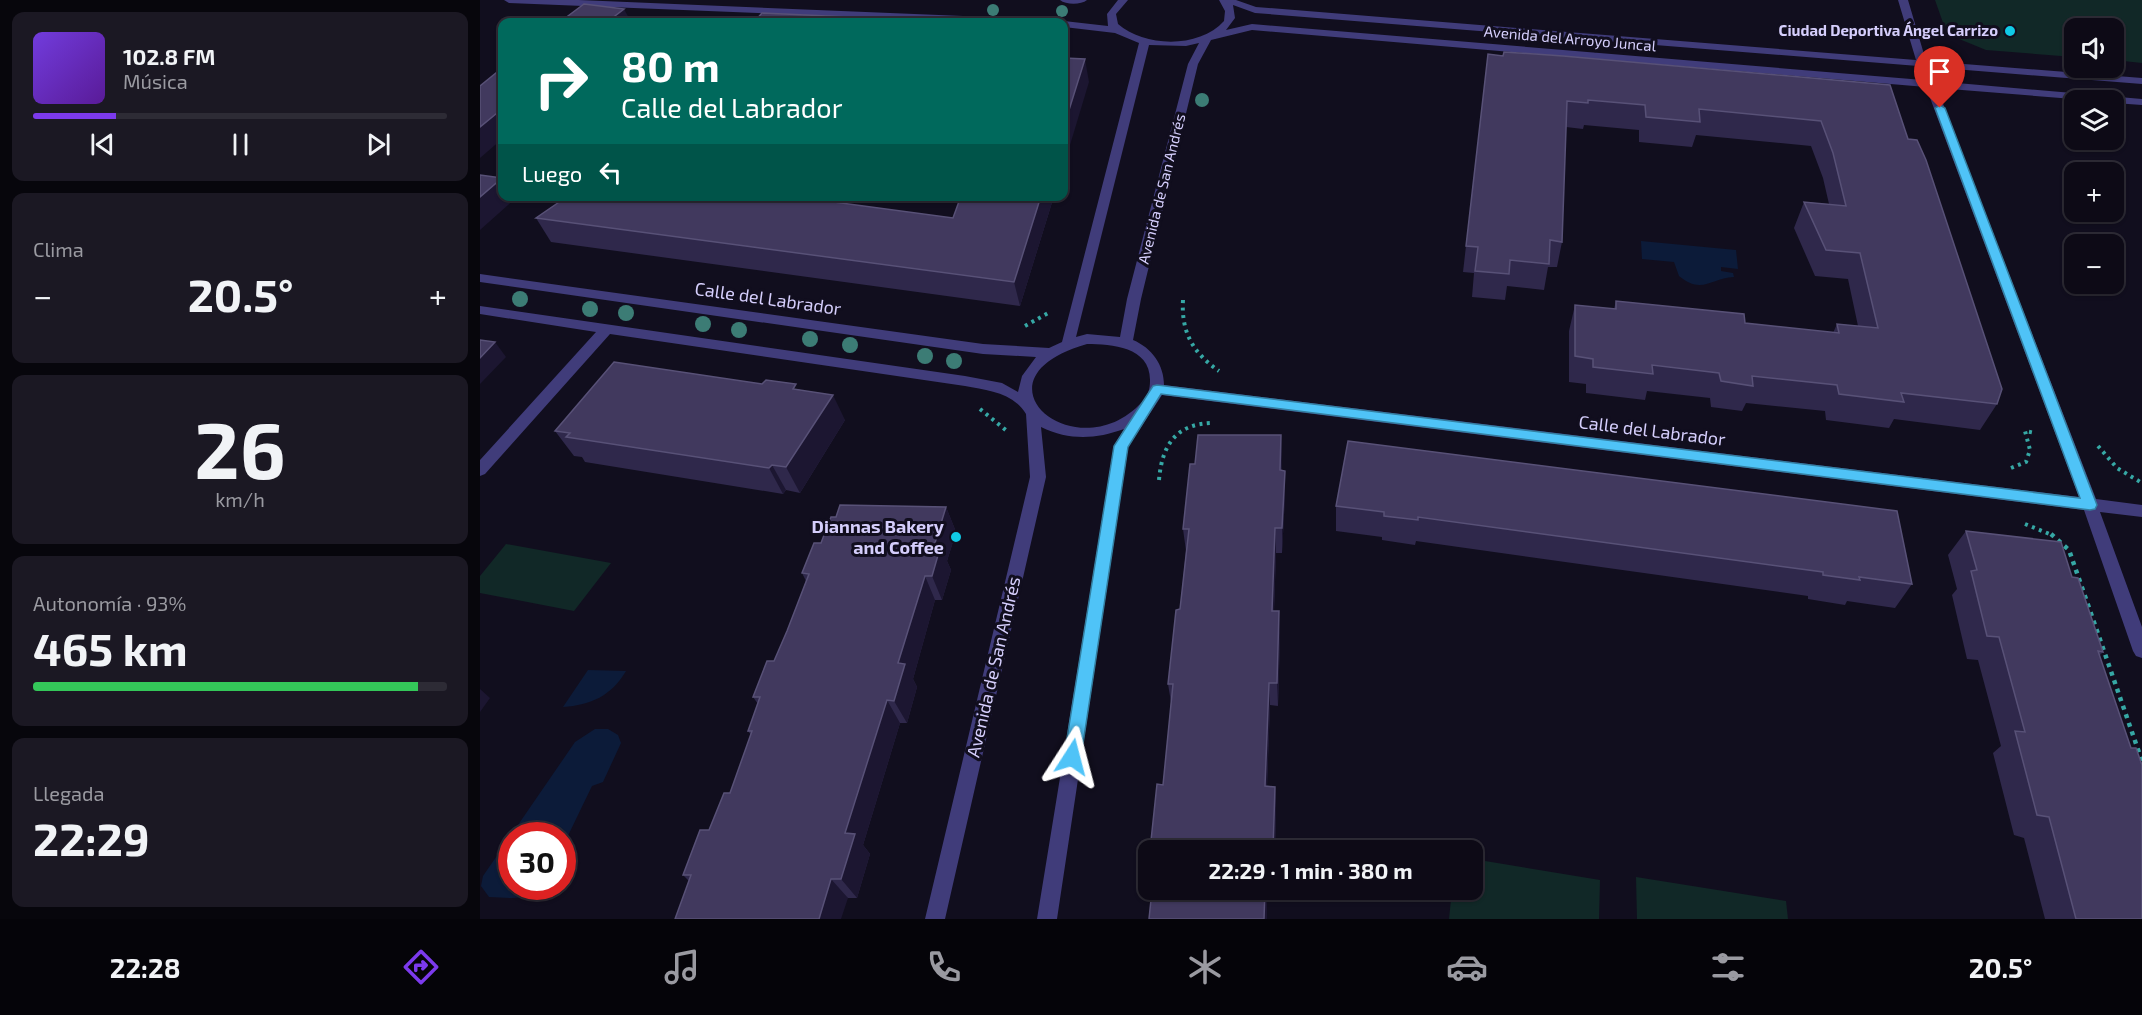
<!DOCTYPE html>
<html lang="es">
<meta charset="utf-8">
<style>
body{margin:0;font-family:"Exo 2",sans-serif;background:#1b1823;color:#f1f3f6;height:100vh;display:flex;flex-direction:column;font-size:22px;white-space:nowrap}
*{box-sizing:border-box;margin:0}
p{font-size:20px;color:#9a9aa1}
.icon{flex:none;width:33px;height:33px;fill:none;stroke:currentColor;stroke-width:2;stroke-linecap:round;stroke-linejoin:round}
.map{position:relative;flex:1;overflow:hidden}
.panel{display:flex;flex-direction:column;gap:12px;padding:12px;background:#07060c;width:480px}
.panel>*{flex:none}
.top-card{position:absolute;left:18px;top:18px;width:570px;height:183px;border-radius:12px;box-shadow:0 2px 4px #0004,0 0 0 2px #2d2b35;background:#00695c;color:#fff;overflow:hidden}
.fabs{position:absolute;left:1584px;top:18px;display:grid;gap:12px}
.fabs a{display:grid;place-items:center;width:60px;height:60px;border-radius:12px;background:#0d0a16;box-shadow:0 2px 4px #0004,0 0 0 2px #2d2b35;font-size:30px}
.speed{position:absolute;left:18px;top:822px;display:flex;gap:12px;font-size:30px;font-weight:700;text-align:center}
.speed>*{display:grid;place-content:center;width:78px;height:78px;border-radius:50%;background:#0d0a16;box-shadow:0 2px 4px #0004,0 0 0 2px #2d2b35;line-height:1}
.speed .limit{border:9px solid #d22;background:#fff;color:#111}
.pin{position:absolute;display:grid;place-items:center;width:51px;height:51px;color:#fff;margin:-62px -26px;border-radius:50% 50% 50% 0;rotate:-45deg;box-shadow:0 0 6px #0007}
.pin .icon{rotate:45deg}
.me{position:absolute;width:66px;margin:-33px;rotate:9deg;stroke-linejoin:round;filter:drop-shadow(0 0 4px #0008)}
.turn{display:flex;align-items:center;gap:21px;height:126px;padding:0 24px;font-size:27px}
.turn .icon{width:78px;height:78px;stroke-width:2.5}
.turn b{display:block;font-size:42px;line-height:51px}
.then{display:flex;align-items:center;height:57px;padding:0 24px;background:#0003;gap:12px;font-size:22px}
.big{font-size:45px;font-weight:700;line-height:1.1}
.panel .tile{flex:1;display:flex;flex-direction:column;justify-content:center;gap:9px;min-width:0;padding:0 21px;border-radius:12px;background:#1b1823}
.panel .dial{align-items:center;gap:0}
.dial b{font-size:78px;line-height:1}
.song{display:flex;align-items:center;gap:18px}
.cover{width:72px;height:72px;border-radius:9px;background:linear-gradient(135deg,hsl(260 70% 55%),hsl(270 70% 35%))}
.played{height:6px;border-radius:3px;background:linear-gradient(90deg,#7c3aed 20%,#2d2b35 20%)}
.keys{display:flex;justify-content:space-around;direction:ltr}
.heat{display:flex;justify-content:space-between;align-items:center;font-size:33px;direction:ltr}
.charge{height:9px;border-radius:4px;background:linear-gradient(90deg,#34c759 93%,#2d2b35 0)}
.trip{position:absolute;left:658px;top:840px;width:345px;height:60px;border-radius:12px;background:#0d0a16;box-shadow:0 2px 4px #0004,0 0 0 2px #2d2b35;font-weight:700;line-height:60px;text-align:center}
.menu{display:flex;height:96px;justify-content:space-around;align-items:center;background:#050409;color:#9a9aa1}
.menu .icon{width:42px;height:42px}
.menu .on{color:#7c3aed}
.menu b{font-size:27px;color:#f1f3f6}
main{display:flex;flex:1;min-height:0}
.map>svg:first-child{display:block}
</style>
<main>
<section class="panel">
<div class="tile">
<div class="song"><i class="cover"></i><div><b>102.8 FM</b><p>Música</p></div></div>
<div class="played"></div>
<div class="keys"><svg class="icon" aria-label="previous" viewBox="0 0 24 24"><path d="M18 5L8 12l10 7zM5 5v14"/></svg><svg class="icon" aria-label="pause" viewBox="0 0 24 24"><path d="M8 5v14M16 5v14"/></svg><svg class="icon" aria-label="next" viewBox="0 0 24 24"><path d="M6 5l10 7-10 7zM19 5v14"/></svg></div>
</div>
<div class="tile"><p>Clima</p>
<div class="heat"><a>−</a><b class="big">20.5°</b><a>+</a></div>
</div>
<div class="tile dial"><b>26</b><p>km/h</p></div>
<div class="tile"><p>Autonomía · 93%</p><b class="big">465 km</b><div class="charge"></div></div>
<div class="tile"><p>Llegada</p><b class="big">22:29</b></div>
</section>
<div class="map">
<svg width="1662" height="919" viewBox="0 0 1662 919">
<rect width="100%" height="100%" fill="#110e1e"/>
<!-- green -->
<g fill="#112827">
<polygon points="1455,0 1662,0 1662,63 1634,60 1634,28 1594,28 1594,57 1506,50 1467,34"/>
<polygon points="26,544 131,563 94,611 0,593 0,576"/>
<polygon points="993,859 1120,880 1119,919 969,919 972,890 993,890"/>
<polygon points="1156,877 1306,901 1308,919 1157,919"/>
</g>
<!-- water -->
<g fill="#0c1b39">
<path d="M 1161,241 L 1256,250 L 1258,269 L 1241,267 L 1241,271 L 1253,273 L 1254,277 C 1231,278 1222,295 1199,276 L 1194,262 L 1162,259 Z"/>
<path d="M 108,670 L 146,671 C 131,696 111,705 83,707 Z"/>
<path d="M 115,729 L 128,729 L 138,735 L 141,743 L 123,782 L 112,786 L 83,846 L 82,836 L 32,836 L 32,886 L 68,887 C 50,901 31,898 9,897 L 1,886 L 3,876 L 95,742 Z"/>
</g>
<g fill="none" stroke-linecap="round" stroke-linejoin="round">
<!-- path-far1 -->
<g stroke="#36a8a5" stroke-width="4" stroke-dasharray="3 4.5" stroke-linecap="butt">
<path d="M 703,300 C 701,332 713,353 739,371"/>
<polyline points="545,326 570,312"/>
<polyline points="500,409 527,431"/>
<polyline points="1618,446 1637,468 1662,483"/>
<polyline points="1531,468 1546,462 1550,450 1545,431 1555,433"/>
<path d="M 679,480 C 682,445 696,423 734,423"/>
<polyline points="1545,524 1572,535"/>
</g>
<!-- path -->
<polyline stroke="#36a8a5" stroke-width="4.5" stroke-dasharray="4 5" stroke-linecap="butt" points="1571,534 1589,550 1662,761"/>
<!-- street -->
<g fill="#403c7a" fill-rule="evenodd">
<polygon points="24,0 99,0 555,19 560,22 496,22 29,3"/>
<path d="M 580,0 L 607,0 C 601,5 586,5 580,0 Z"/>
<path d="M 638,0 L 648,0 L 636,14 L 638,24 C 664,47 719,49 744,21 L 745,11 L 739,0 L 756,0 L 776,7 L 1436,60 L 1418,0 L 1428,0 L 1446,61 L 1662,78 L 1662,84 L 1449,67 L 1454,81 L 1662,99 L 1662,105 L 1634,103 L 1634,100 L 1606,100 L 1457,88 L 1616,499 L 1662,505 L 1662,517 L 1620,512 L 1662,627 L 1662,658 L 1656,656 L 1653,651 L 1604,510 L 682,395 L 648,447 L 577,919 L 557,919 L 634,446 L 644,429 C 616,439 590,441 561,427 L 566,477 L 465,919 L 445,919 L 550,477 L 546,414 C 534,393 507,390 485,386 L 130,334 L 5,474 L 0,476 L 0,460 L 116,332 L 0,314 L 0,306 L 485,376 L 522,383 L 538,392 L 542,376 L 556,357 L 503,354 L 0,282 L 0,274 L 503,344 L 569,348 L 582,342 L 659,43 L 635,33 L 584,27 L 584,22 L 580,22 L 584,21 L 628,26 L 627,14 ZM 753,5 L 775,13 L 1438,66 L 1443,80 L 772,24 L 746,30 L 755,18 ZM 772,30 L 1446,87 L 1599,497 L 684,385 C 684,365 672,348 653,340 L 661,299 L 718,64 L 731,40 ZM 719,43 L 708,64 L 647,299 L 640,337 L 607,334 L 596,337 L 669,45 L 706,46 ZM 607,344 C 632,344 671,347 670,381 C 670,389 668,396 662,402 C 597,473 484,379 607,344 Z"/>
</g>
</g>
<!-- trees -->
<g fill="#3c7c75">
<circle cx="513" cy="10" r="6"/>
<circle cx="582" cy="11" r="6"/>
<circle cx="722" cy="100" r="7"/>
<circle cx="40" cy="299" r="8"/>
<circle cx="110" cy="309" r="8"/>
<circle cx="146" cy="313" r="8"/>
<circle cx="223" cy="324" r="8"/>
<circle cx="259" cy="330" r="8"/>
<circle cx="330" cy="339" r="8"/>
<circle cx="370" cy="345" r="8"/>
<circle cx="445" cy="356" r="8"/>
<circle cx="474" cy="361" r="8"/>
</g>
<!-- wall -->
<g fill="#2f284b">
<polygon points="1008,54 1023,56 1428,139 1517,404 1500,430 1414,419 1409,428 1346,420 1345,411 1266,403 1262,411 1231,407 1230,398 1167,391 1165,400 1106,393 1106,384 1089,382 1089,331 1095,305 1134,309 1136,301 1265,323 1353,333 1357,324 1378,326 1368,279 1335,276 1314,228 1324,202 1349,204 1343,178 1331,146 1216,135 1212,147 1159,142 1159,130 1104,125 1103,129 1086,127 1082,242 1077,267 1068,267 1064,290 1027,286 1025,300 992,297 994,273 983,272"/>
<polygon points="481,196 574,196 540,306 71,242 56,218 473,218"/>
<polygon points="319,389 365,420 320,493 306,490 303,494 105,462 102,457 94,456 75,431"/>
<polygon points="801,435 802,470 805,471 805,496 802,553 796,553 794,611 800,635 798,706 790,705 787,787 795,787 796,808 795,850 670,850 683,785 691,702 688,684 700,609 706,551 703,529 715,464"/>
<polygon points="868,441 1432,584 1415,608 1367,601 1365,605 1328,599 1328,596 936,541 935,545 902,540 902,537 856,531 856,506"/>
<polygon points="466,507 476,532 467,561 471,570 462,600 455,600 433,679 437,687 427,723 420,723 383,845 390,854 377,898 368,898 209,881 203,875 250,793 271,735 268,731 278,704 273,697 294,661 307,631 326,581 322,573 341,543"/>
<polygon points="1486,531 1592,577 1623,652 1619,656 1662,919 1565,919 1544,838 1534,835 1513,753 1521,746 1498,660 1487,659 1472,595 1477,589 1468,555"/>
<polygon points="669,861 669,890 793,890 793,895 787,896 787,919 669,919 671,903 666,887"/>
</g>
<!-- shaded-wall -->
<g fill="#1c1631">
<polygon points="144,9 151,22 127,22"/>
<polygon points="605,59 609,82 584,165 584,126"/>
<polygon points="22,109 22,139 0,158 0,127"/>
<polygon points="22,178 22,196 34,196 36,198 0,230 0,197"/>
<polygon points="561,196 574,196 540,306 534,282"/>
<polygon points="15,342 26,357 0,384 0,358"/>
<polygon points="353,395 365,420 320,493 306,467"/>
<polygon points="801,435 802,461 801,495 800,470"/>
<polygon points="292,465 306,490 303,494 289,468"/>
<polygon points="805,471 805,496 802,553 802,528"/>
<polygon points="466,507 476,532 467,561 471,570 462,600 452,576 454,546"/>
<polygon points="795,528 796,553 793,635 792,611"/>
<polygon points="445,576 455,600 433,679 437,687 427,723 414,701 418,663"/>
<polygon points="799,611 800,635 798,706 797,683"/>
<polygon points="789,683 790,705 786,807 785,786"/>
<polygon points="0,689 10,698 0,712"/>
<polygon points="407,700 420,723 383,845 390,854 377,898 361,879 365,833"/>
<polygon points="795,787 796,808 795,850 793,850"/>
<polygon points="351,879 368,898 361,919 339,919"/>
<polygon points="785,890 787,890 787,919 784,919"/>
</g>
<!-- building -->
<g fill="#41395e" stroke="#585177" stroke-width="1.5">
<polygon points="104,4 144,9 127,22 80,22"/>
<polygon points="282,13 479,22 274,22"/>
<polygon points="1024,52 1083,56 1410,85 1428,139 1437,140 1446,160 1522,389 1517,404 1421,393 1424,402 1359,394 1357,385 1272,376 1273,386 1241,381 1239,373 1172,365 1173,374 1113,367 1113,359 1095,356 1095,305 1136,309 1136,301 1264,314 1265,323 1359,333 1357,324 1398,328 1380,253 1346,250 1324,202 1366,206 1353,153 1341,121 1219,109 1220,122 1166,117 1165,105 1108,100 1108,103 1087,101 1082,242 1070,240 1069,264 1030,260 1029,274 995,271 998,247 986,246 1008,54 1023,56"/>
<polygon points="584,58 605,59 584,126"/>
<polygon points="22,68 22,109 0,127 0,86"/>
<polygon points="0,175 22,178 0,197"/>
<polygon points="88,196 309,196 473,218 481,196 561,196 534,282 56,218"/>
<polygon points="0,340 15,342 0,358"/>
<polygon points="134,362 282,384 286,380 316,384 313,389 353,395 306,467 292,465 289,468 86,437 90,433 75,431"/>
<polygon points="718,435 801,435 800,470 805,471 802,528 795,528 792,611 799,611 797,683 789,683 785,786 795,787 793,850 670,850 677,784 683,785 693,684 688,684 696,610 700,609 709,529 703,529 710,464 715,464"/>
<polygon points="868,441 1417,511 1432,584 1379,577 1380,580 1343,575 1343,572 938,517 938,520 904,516 904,512 856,506"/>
<polygon points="360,505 466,507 454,546 461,545 452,576 445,576 418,663 425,664 414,701 407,700 365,833 375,834 361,879 351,879 339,919 195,919 211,875 203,875 220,830 229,830 244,793 250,793 272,731 268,731 280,697 273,697 287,661 294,661 307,631 329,574 322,573 334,543 341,543 351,517 356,517"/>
<polygon points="1486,531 1581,542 1592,577 1598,578 1623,652 1618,651 1651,748 1656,748 1662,765 1662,919 1596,919 1569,817 1557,815 1535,731 1545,732 1519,637 1507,636 1491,571 1497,570"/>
<polygon points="669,861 669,886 666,887"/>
<polygon points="672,890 785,890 784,919 669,919"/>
</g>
<!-- route -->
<polygon fill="#4fc3f7" stroke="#337fa1" stroke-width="1.5" points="1460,105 1465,108 1617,505 1615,509 1610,510 681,394 648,447 601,757 598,762 592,765 587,762 584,757 634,446 673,386 677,385 1600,498 1455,108"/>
<!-- markers -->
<g fill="#10cae6" stroke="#110e1e" stroke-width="2">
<circle cx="1530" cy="31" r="6"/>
<circle cx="476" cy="537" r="6"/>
</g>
<g text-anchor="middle" stroke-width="6" stroke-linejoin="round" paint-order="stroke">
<!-- far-poi labels -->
<g font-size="15" font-weight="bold" fill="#d5cefc" stroke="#110e1e" text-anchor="end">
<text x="1518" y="36">Ciudad Deportiva Ángel Carrizo</text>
</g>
<!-- far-street labels -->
<g font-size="15" fill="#d5cefc" stroke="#110e1e">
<text transform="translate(1090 39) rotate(5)" y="5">Avenida del Arroyo Juncal</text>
<text transform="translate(682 189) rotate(-76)" y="5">Avenida de San Andrés</text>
</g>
<!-- street labels -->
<g font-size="18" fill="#d5cefc" stroke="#110e1e">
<text transform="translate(288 299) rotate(8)" y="6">Calle del Labrador</text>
<text transform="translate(1172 431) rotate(7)" y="6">Calle del Labrador</text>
<text transform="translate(514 667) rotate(-77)" y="6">Avenida de San Andrés</text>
</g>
<!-- poi labels -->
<g font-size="18" font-weight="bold" fill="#d5cefc" stroke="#110e1e" text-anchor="end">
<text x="464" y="533">Diannas Bakery<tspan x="464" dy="21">and Coffee</tspan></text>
</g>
</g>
</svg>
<div class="fabs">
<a><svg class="icon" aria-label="sound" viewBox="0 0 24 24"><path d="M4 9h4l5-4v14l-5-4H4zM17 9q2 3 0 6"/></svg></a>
<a><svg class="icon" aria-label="layers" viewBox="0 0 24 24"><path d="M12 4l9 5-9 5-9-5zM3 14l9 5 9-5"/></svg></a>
<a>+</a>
<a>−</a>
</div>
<div class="speed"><div class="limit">30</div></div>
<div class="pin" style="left:1460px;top:108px;background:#d93025"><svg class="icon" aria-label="arrive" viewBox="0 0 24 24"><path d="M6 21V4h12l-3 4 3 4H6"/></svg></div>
<svg class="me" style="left:592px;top:757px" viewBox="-20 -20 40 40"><path d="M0-17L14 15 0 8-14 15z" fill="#4fc3f7" stroke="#fff" stroke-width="4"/></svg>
<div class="trip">22:29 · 1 min · 380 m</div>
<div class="top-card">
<div class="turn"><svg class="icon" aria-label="right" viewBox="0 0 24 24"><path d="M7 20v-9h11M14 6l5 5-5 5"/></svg><div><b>80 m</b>Calle del Labrador</div></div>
<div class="then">Luego<svg class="icon" aria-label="left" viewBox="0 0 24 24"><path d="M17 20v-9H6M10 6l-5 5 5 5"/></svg></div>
</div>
</div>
</main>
<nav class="menu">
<b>22:28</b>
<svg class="icon on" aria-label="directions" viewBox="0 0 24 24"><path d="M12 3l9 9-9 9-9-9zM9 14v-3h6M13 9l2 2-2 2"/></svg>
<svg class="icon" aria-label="music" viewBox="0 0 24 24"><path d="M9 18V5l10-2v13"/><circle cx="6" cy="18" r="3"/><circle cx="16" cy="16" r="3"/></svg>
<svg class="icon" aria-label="phone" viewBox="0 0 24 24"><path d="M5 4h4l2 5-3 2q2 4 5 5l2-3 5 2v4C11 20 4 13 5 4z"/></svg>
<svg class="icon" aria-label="climate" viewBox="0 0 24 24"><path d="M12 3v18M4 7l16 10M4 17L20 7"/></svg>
<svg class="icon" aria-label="car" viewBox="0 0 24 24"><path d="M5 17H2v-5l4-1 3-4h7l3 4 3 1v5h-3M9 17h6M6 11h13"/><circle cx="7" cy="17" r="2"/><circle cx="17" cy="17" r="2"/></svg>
<svg class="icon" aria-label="filters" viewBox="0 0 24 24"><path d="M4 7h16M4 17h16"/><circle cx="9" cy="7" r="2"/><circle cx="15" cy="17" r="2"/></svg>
<b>20.5°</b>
</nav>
